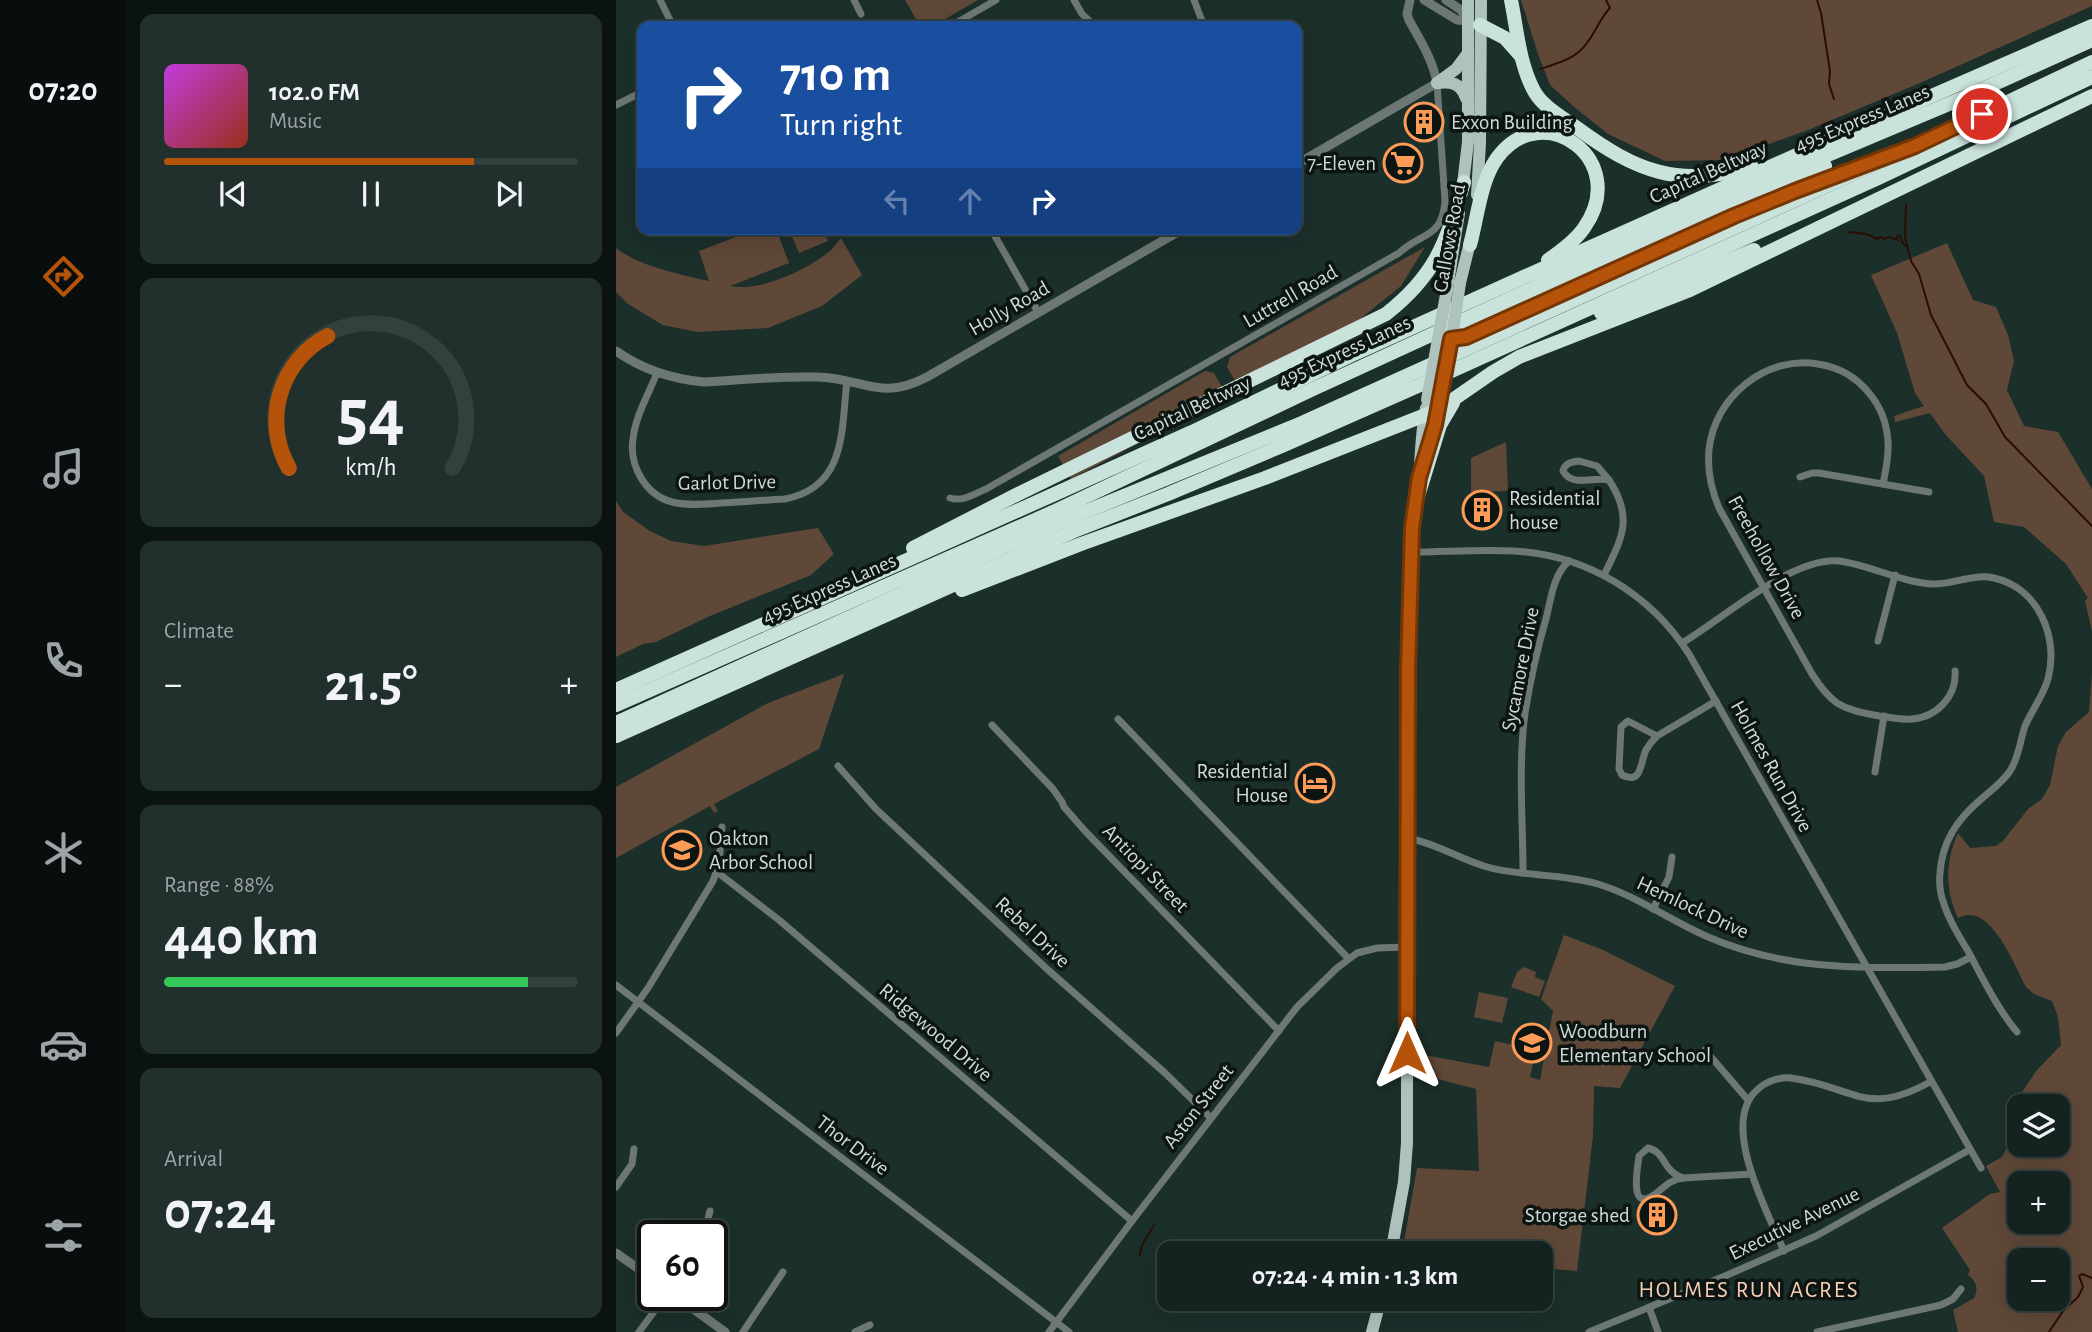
<!DOCTYPE html>
<meta charset="utf-8">
<style>
body{margin:0;font-family:"Alegreya Sans",sans-serif;background:#212f2d;color:#f1f3f6;height:100vh;display:flex;flex-direction:column;font-size:26px;white-space:nowrap}
*{box-sizing:border-box;margin:0}
p{font-size:23px;color:#9da4a5}
.icon{flex:none;width:38px;height:38px;fill:none;stroke:currentColor;stroke-width:2;stroke-linecap:round;stroke-linejoin:round}
.map{position:relative;flex:1;overflow:hidden}
.side{display:flex;flex-direction:column;gap:14px;padding:14px;background:#0b1312;width:490px}
.side>*{flex:none}
.top-card{position:absolute;left:21px;top:21px;width:665px;height:214px;border-radius:14px;box-shadow:0 7px 28px #0002,0 0 0 2px #33403e;background:#1a4fa0;color:#fff;overflow:hidden}
.tools{position:absolute;left:1391px;top:1094px;display:grid;gap:14px}
.tools a{display:grid;place-items:center;width:63px;height:63px;border-radius:14px;background:#142320;box-shadow:0 7px 28px #0002,0 0 0 2px #33403e;font-size:35px}
.speed{position:absolute;left:21px;top:1220px;display:flex;gap:14px;font-size:35px;font-weight:700;text-align:center}
.speed>*{display:grid;place-content:center;width:91px;height:91px;border-radius:50%;background:#142320;box-shadow:0 7px 28px #0002,0 0 0 2px #33403e;line-height:1}
.speed .limit{border:4px solid #111;border-radius:10px;background:#fff;color:#111}
.pin{position:absolute;display:grid;place-items:center;width:60px;height:60px;color:#fff;margin:-30px;border:4px solid #fff;border-radius:50%;box-shadow:0 2px 7px #0007}
.me{position:absolute;width:77px;margin:-38px;rotate:0deg;stroke-linejoin:round;filter:drop-shadow(0 0 5px #0008)}
.turn{display:flex;align-items:center;gap:24px;height:147px;padding:0 28px;font-size:32px}
.turn .icon{width:91px;height:91px;stroke-width:2.5}
.turn b{display:block;font-size:49px;line-height:60px}
.lanes{display:flex;align-items:center;height:66px;padding:0 28px;background:#0003;justify-content:center;gap:35px;direction:ltr}
.lanes .off{opacity:.35}
.big{font-size:52px;font-weight:700;line-height:1.1}
.side .tile{flex:1;display:flex;flex-direction:column;justify-content:center;gap:10px;min-width:0;padding:0 24px;border-radius:14px;background:#212f2d}
.side .dial{align-items:center;gap:0}
.dial svg{height:182px;overflow:visible;fill:none;stroke:#33403e;stroke-width:7;stroke-linecap:round;text-anchor:middle}
.dial text{fill:#f1f3f6;stroke:none}
.song{display:flex;align-items:center;gap:21px}
.cover{width:84px;height:84px;border-radius:10px;background:linear-gradient(135deg,hsl(290 70% 55%),hsl(10 70% 35%))}
.played{height:7px;border-radius:4px;background:linear-gradient(90deg,#b45309 75%,#33403e 75%)}
.keys{display:flex;justify-content:space-around;direction:ltr}
.heat{display:flex;justify-content:space-between;align-items:center;font-size:38px;direction:ltr}
.charge{height:10px;border-radius:5px;background:linear-gradient(90deg,#34c759 88%,#33403e 0)}
.trip{position:absolute;left:541px;top:1241px;width:396px;height:70px;border-radius:14px;background:#142320;box-shadow:0 7px 28px #0002,0 0 0 2px #33403e;font-weight:700;line-height:70px;text-align:center}
main{display:flex;flex:1;min-height:0}
.tabs{display:flex;flex-direction:column;width:126px;justify-content:space-around;align-items:center;background:#080e0d;color:#9da4a5}
.tabs .icon{width:49px;height:49px}
.tabs .selected{color:#b45309}
.tabs b{font-size:32px;color:#f1f3f6}
.map>svg:first-child{display:block}
</style>
<main>
<nav class="tabs">
<b>07:20</b>
<svg class="icon selected" aria-label="directions" viewBox="0 0 24 24"><path d="M12 3l9 9-9 9-9-9zM9 14v-3h6M13 9l2 2-2 2"/></svg>
<svg class="icon" aria-label="music" viewBox="0 0 24 24"><path d="M9 18V5l10-2v13"/><circle cx="6" cy="18" r="3"/><circle cx="16" cy="16" r="3"/></svg>
<svg class="icon" aria-label="phone" viewBox="0 0 24 24"><path d="M5 4h4l2 5-3 2q2 4 5 5l2-3 5 2v4C11 20 4 13 5 4z"/></svg>
<svg class="icon" aria-label="climate" viewBox="0 0 24 24"><path d="M12 3v18M4 7l16 10M4 17L20 7"/></svg>
<svg class="icon" aria-label="car" viewBox="0 0 24 24"><path d="M5 17H2v-5l4-1 3-4h7l3 4 3 1v5h-3M9 17h6M6 11h13"/><circle cx="7" cy="17" r="2"/><circle cx="17" cy="17" r="2"/></svg>
<svg class="icon" aria-label="filters" viewBox="0 0 24 24"><path d="M4 7h16M4 17h16"/><circle cx="9" cy="7" r="2"/><circle cx="15" cy="17" r="2"/></svg>
</nav>
<section class="side">
<div class="tile">
<div class="song"><i class="cover"></i><div><b>102.0 FM</b><p>Music</p></div></div>
<div class="played"></div>
<div class="keys"><svg class="icon" aria-label="previous" viewBox="0 0 24 24"><path d="M18 5L8 12l10 7zM5 5v14"/></svg><svg class="icon" aria-label="pause" viewBox="0 0 24 24"><path d="M8 5v14M16 5v14"/></svg><svg class="icon" aria-label="next" viewBox="0 0 24 24"><path d="M6 5l10 7-10 7zM19 5v14"/></svg></div>
</div>
<div class="tile dial"><svg viewBox="0 0 100 80">
<path d="M14 69A42 42 0 1 1 86 69"/>
<path d="M14 69A42 42 0 0 1 31 11" stroke="#b45309"/>
<text x="50" y="56" font-size="32" font-weight="700">54</text>
<text x="50" y="72" font-size="11">km/h</text>
</svg></div>
<div class="tile"><p>Climate</p>
<div class="heat"><a>−</a><b class="big">21.5°</b><a>+</a></div>
</div>
<div class="tile"><p>Range · 88%</p><b class="big">440 km</b><div class="charge"></div></div>
<div class="tile"><p>Arrival</p><b class="big">07:24</b></div>
</section>
<div class="map">
<svg width="1476" height="1332" viewBox="0 0 1476 1332">
<rect width="100%" height="100%" fill="#1b2f2b"/>
<!-- green -->
<g fill="#604838" fill-rule="evenodd">
<polygon points="289,0 362,0 317,26 304,26"/>
<polygon points="905,0 1476,0 1476,6 1304,83 1192,130 1109,160 1049,161 992,134 957,106 934,85 922,54"/>
<path d="M 141,229 L 160,229 L 173,263 L 114,286 C 142,292 187,272 210,254 C 216,250 220,244 225,238 L 246,275 L 206,306 L 152,328 L 81,332 L 47,325 L 12,304 L 0,292 L 0,248 C 23,266 65,275 93,281 L 83,251 Z"/>
<polygon points="173,229 207,229 212,241 183,253"/>
<polygon points="1331,243 1357,300 1380,307 1392,335 1398,361 1391,390 1408,426 1442,432 1476,489 1476,631 1469,601 1472,598 1450,564 1408,527 1378,522 1368,476 1329,434 1314,413 1279,422 1278,416 1308,406 1299,393 1281,333 1255,275"/>
<polygon points="809,247 785,286 744,319 624,389 611,367 614,357"/>
<polygon points="589,371 598,373 611,396 455,479 442,456"/>
<polygon points="890,442 892,491 855,492 855,458"/>
<polygon points="0,501 7,512 34,531 55,541 88,546 202,528 218,554 195,575 94,616 40,642 27,644 0,657"/>
<path d="M 1476,673 L 1476,1332 L 1342,1332 L 1337,1310 L 1358,1298 C 1363,1288 1360,1281 1352,1275 L 1354,1270 L 1326,1228 L 1374,1194 L 1384,1192 L 1370,1166 L 1386,1157 L 1398,1135 L 1400,1105 L 1406,1092 L 1421,1070 L 1445,1045 L 1442,1017 L 1436,1001 L 1418,994 L 1410,987 C 1398,965 1374,900 1342,918 C 1329,890 1329,862 1342,833 L 1354,848 L 1380,846 L 1387,841 L 1412,809 L 1426,799 L 1434,785 L 1442,746 L 1450,732 L 1473,712 ZM 1404,1106 L 1442,1106 L 1442,1144 L 1404,1144 ZM 1404,1183 L 1442,1183 L 1442,1222 L 1404,1222 ZM 1404,1260 L 1442,1260 L 1442,1298 L 1404,1298 Z"/>
<polygon points="228,674 203,749 98,804 102,811 98,813 94,806 0,858 0,787 152,703"/>
<polygon points="948,935 987,950 1059,986 1004,1088 978,1086 977,1136 961,1271 924,1268 924,1253 786,1253 801,1168 863,1171 860,1089 802,1074 803,1054 873,1067 879,1041 920,1050 914,1077 924,1080 937,1011 925,999"/>
<polygon points="908,967 920,972 919,977 929,981 923,997 895,987 901,972"/>
<polygon points="863,992 892,998 886,1023 858,1017"/>
</g>
<g fill="none" stroke-linecap="round" stroke-linejoin="round">
<!-- stream -->
<g stroke="#280f00" stroke-width="2">
<polyline points="1201,0 1205,13 1214,71 1213,84 1218,99"/>
<path d="M 924,69 C 950,61 965,57 978,32 C 984,23 986,16 994,8 L 990,0"/>
<polyline points="1290,204 1289,237 1295,261 1303,274 1315,315 1351,385 1370,404 1389,437 1476,526"/>
<polyline points="1233,232 1251,234 1261,239 1265,237 1268,239 1273,237 1282,240 1281,236 1284,235 1287,244 1290,246"/>
<polyline points="524,1255 526,1245 538,1225"/>
<polyline points="1433,1332 1447,1311 1462,1297 1467,1287 1463,1276 1466,1274 1476,1278"/>
</g>
<!-- minor -->
<g stroke="#6d7774" stroke-width="7">
<polyline points="44,0 57,26"/>
<polyline points="238,0 245,14"/>
<polyline points="458,0 466,14 479,26"/>
<polyline points="578,0 588,26"/>
<polyline points="335,26 380,0"/>
<polyline points="0,105 26,92"/>
<polyline points="375,229 422,312"/>
<path d="M 41,373 C 33,393 19,417 17,439 C 13,465 29,495 56,502 C 71,506 89,504 105,503 C 126,502 148,500 169,499 C 231,487 225,430 231,381"/>
<path d="M 963,461 L 981,466 L 993,480 C 977,476 957,488 947,471 C 949,463 955,462 963,461 Z"/>
<polyline points="1184,477 1196,473 1203,473 1313,492"/>
<path d="M 1267,484 C 1270,470 1273,456 1272,442 C 1271,424 1264,406 1253,393 C 1240,377 1222,367 1202,364 C 1150,355 1098,397 1093,450 C 1091,471 1095,489 1103,508 L 1196,674 C 1203,685 1210,695 1221,703 C 1234,711 1248,713 1263,716 C 1274,717 1285,720 1296,719 C 1321,717 1341,696 1339,671"/>
<path d="M 334,498 C 347,502 358,494 370,489 L 783,253 C 805,232 826,239 829,201 L 821,83"/>
<path d="M 795,552 C 829,552 864,549 898,551 C 971,555 1034,594 1073,654 L 1365,1168"/>
<path d="M 988,575 C 1006,538 1018,518 993,480"/>
<polyline points="1262,641 1279,575"/>
<path d="M 1066,643 C 1107,619 1175,557 1223,561 C 1254,565 1284,582 1316,584 C 1337,585 1357,573 1378,578 C 1423,588 1443,638 1432,679 C 1427,696 1416,710 1409,726 C 1404,741 1403,757 1394,771 C 1386,783 1374,791 1363,801 C 1341,820 1326,842 1324,873 C 1323,883 1324,894 1328,904 C 1333,921 1343,936 1352,951 C 1367,979 1381,1008 1401,1032"/>
<polyline points="502,719 732,958"/>
<path d="M 1012,721 L 1041,736 C 1037,740 1033,745 1030,750 C 1024,763 1026,785 1006,775 L 1003,769 L 1005,727 Z"/>
<polyline points="376,725 437,789 446,802 448,807 469,831 663,1031"/>
<polyline points="1041,736 1100,701"/>
<polyline points="222,766 260,809 431,969 549,1073 595,1118"/>
<polyline points="1259,772 1268,716"/>
<path d="M 791,838 C 820,843 843,859 871,867 C 907,877 945,873 982,884 C 1021,896 1055,921 1092,937 C 1171,971 1245,968 1329,967 L 1341,964 L 1355,957"/>
<polyline points="101,872 163,920 516,1221"/>
<path d="M 907,873 C 907,821 902,766 909,713 C 914,681 921,650 930,619 C 935,599 937,575 953,561"/>
<polyline points="1037,909 1053,877 1056,857"/>
<polyline points="0,985 453,1332"/>
<polyline points="0,1033 32,988 97,881 103,864 106,827"/>
<polyline points="1089,1050 1132,1100"/>
<path d="M 1032,1148 C 1050,1152 1046,1171 1067,1178 C 1053,1180 1049,1187 1038,1195 C 1012,1213 1022,1166 1023,1156 Z"/>
<polyline points="1067,1178 1136,1174"/>
<polyline points="0,1187 16,1164 18,1149"/>
<polyline points="85,1236 90,1226 94,1211"/>
<path d="M 1168,1251 C 1152,1213 1103,1124 1141,1090 C 1150,1081 1163,1077 1175,1078 C 1237,1086 1249,1118 1314,1082"/>
<polyline points="1033,1307 1042,1332"/>
<polyline points="23,1332 50,1295"/>
<polyline points="127,1332 167,1272"/>
<polyline points="239,1332 254,1325"/>
<polyline points="433,1332 516,1221 681,1007 721,968 741,953 761,948 791,947"/>
<polyline points="973,1332 1109,1276 1200,1236 1353,1150"/>
<polyline points="1201,1332 1325,1305 1337,1299 1345,1289"/>
</g>
<!-- tertiary -->
<g stroke="#6d7774" stroke-width="9">
<polyline points="808,0 841,20 853,21"/>
<polyline points="830,0 845,10 851,20"/>
<path d="M 681,164 L 821,83 C 817,60 804,40 793,20 L 791,14 L 794,0"/>
<path d="M 0,351 C 27,370 55,379 88,382 C 125,380 163,376 201,377 C 248,378 263,402 311,377 L 567,229"/>
<polyline points="0,1253 37,1279"/>
<polyline points="58,1295 109,1332"/>
</g>
<!-- primary -->
<g stroke="#afc3be" stroke-width="12">
<path d="M 821,83 C 835,81 845,83 850,98"/>
<polyline points="821,83 840,69 852,53"/>
<polyline points="846,192 852,142 852,0"/>
<polyline points="861,195 864,143 865,0"/>
<polyline points="844,283 855,238"/>
<polyline points="831,289 843,213"/>
<path d="M 775,1253 L 788,1182 L 791,1143 L 791,838 L 795,552 C 796,528 800,504 803,480 C 805,456 805,432 810,408"/>
<polyline points="756,1332 765,1298"/>
</g>
<!-- motorway -->
<g stroke="#c9e2db" stroke-width="14">
<path d="M 895,0 C 901,29 903,62 917,89 C 925,106 946,117 961,128 C 1021,172 1062,188 1136,167"/>
<polyline points="864,25 889,38 905,56"/>
<path d="M 854,245 C 862,216 864,182 881,158 C 926,96 1016,160 968,228 C 959,241 945,251 932,260"/>
<polyline points="985,313 1138,250"/>
<polyline points="835,331 855,327 1145,198 1209,166"/>
<polyline points="799,506 824,425 837,403"/>
<path d="M 297,548 L 402,494 L 770,314 C 821,274 830,242 848,182"/>
<polyline points="346,590 465,544 649,478 822,410 877,372 903,357 1074,290 1476,96"/>
<polyline points="0,690 441,493 576,432 740,353 910,276 1201,146 1476,26"/>
<polyline points="0,705 437,512 695,390 1150,181 1347,98 1476,40"/>
<polyline points="0,723 442,523 686,423 1299,146 1476,62"/>
<polyline points="0,736 458,531 552,494 668,445 822,377 1262,178 1476,77"/>
</g>
<!-- primary-bridge -->
<g stroke="#afc3be" stroke-width="12">
<polyline points="837,330 844,283"/>
<polyline points="825,397 835,339"/>
<polyline points="811,400 831,289"/>
</g>
</g>
<g fill="none" stroke-linecap="round" stroke-linejoin="round">
<defs>
<polyline id="route" points="791,1053 792,671 796,528 803,478 819,425 835,339 850,337 1118,216 1179,191 1299,146 1366,114"/>
</defs>
<!-- route casing -->
<use href="#route" stroke="#753606" stroke-width="18"/>
<!-- route -->
<use href="#route" stroke="#b45309" stroke-width="12"/>
</g>
<!-- icons -->
<defs>
<symbol id="building-ring" viewBox="-11 -11 22 22"><circle r="9.5" fill="#0d1513" stroke="#fe9c57" stroke-width="1.5"/><path d="M-4-6H4V6H1V3H-1V6H-4ZM-2.5-4.3h1.7v1.8h-1.7ZM.8-4.3h1.7v1.8H.8ZM-2.5-1h1.7V.8h-1.7ZM.8-1h1.7V.8H.8Z" fill="#fe9c57"/></symbol>
<symbol id="supermarket-ring" viewBox="-11 -11 22 22"><circle r="9.5" fill="#0d1513" stroke="#fe9c57" stroke-width="1.5"/><path d="M-6-5.5h2.5l.6 2H6L4.5 2H-2.5L-4.4-4H-6ZM-1.5 3.2a1.3 1.3 0 1 0 .1 0ZM3 3.2a1.3 1.3 0 1 0 .1 0Z" fill="#fe9c57"/></symbol>
<symbol id="hotel-ring" viewBox="-11 -11 22 22"><circle r="9.5" fill="#0d1513" stroke="#fe9c57" stroke-width="1.5"/><path d="M-6-4.5h1.5V1H6V5H4.5V3h-9V5H-6ZM-4 0a1.8 1.8 0 1 1 3.6 0ZM.5 0V-2.5h3Q6-2.5 6 0Z" fill="#fe9c57"/></symbol>
<symbol id="school-ring" viewBox="-11 -11 22 22"><circle r="9.5" fill="#0d1513" stroke="#fe9c57" stroke-width="1.5"/><path d="M0-5L7-2L0 1L-7-2ZM-4 1L0 2.5L4 1V4Q0 6-4 4Z" fill="#fe9c57"/></symbol>
</defs>
<g fill-rule="evenodd">
<use href="#building-ring" x="786" y="100" width="44" height="44"/>
<use href="#supermarket-ring" x="765" y="141" width="44" height="44"/>
<use href="#building-ring" x="844" y="488" width="44" height="44"/>
<use href="#hotel-ring" x="677" y="761" width="44" height="44"/>
<use href="#school-ring" x="44" y="828" width="44" height="44"/>
<use href="#school-ring" x="894" y="1021" width="44" height="44"/>
<use href="#building-ring" x="1019" y="1193" width="44" height="44"/>
</g>
<g text-anchor="middle" stroke-width="7" stroke-linejoin="round" paint-order="stroke">
<!-- street labels -->
<g font-size="21" fill="#cfdbd8" stroke="#0d1513">
<text transform="translate(1246 118) rotate(-23)" y="7">495 Express Lanes</text>
<text transform="translate(1092 172) rotate(-24)" y="7">Capital Beltway</text>
<text transform="translate(833 238) rotate(-80)" y="7">Gallows Road</text>
<text transform="translate(674 296) rotate(-30)" y="7">Luttrell Road</text>
<text transform="translate(393 308) rotate(-30)" y="7">Holly Road</text>
<text transform="translate(728 351) rotate(-25)" y="7">495 Express Lanes</text>
<text transform="translate(576 408) rotate(-25)" y="7">Capital Beltway</text>
<text transform="translate(111 482) rotate(-1)" y="7">Garlot Drive</text>
<text transform="translate(1151 557) rotate(61)" y="7">Freehollow Drive</text>
<text transform="translate(213 588) rotate(-24)" y="7">495 Express Lanes</text>
<text transform="translate(904 669) rotate(-79)" y="7">Sycamore Drive</text>
<text transform="translate(1156 766) rotate(61)" y="7">Holmes Run Drive</text>
<text transform="translate(530 868) rotate(46)" y="7">Antiopi Street</text>
<text transform="translate(1077 907) rotate(25)" y="7">Hemlock Drive</text>
<text transform="translate(417 932) rotate(43)" y="7">Rebel Drive</text>
<text transform="translate(320 1032) rotate(40)" y="7">Ridgewood Drive</text>
<text transform="translate(582 1106) rotate(-52)" y="7">Aston Street</text>
<text transform="translate(237 1145) rotate(37)" y="7">Thor Drive</text>
<text transform="translate(1178 1223) rotate(-26)" y="7">Executive Avenue</text>
</g>
<!-- poi labels -->
<g font-size="21" fill="#cfdbd8" stroke="#0d1513" text-anchor="start">
<text x="835" y="129">Exxon Building</text>
<text x="760" y="170" text-anchor="end">7-Eleven</text>
<text x="893" y="505">Residential<tspan x="893" dy="24">house</tspan></text>
<text x="672" y="778" text-anchor="end">Residential<tspan x="672" dy="24">House</tspan></text>
<text x="93" y="845">Oakton<tspan x="93" dy="24">Arbor School</tspan></text>
<text x="943" y="1038">Woodburn<tspan x="943" dy="24">Elementary School</tspan></text>
<text x="1014" y="1222" text-anchor="end">Storgae shed</text>
</g>
<!-- neighbourhood labels -->
<g font-size="23" letter-spacing="2" fill="#f8ceb3" stroke="#0d1513">
<text x="1133" y="1297">HOLMES RUN ACRES</text>
</g>
</g>
</svg>
<div class="tools">
<a><svg class="icon" aria-label="layers" viewBox="0 0 24 24"><path d="M12 4l9 5-9 5-9-5zM3 14l9 5 9-5"/></svg></a>
<a>+</a>
<a>−</a>
</div>
<div class="speed"><div class="limit">60</div></div>
<div class="pin" style="left:1366px;top:114px;background:#d93025"><svg class="icon" aria-label="arrive" viewBox="0 0 24 24"><path d="M6 21V4h12l-3 4 3 4H6"/></svg></div>
<svg class="me" style="left:791px;top:1053px" viewBox="-20 -20 40 40"><path d="M0-17L14 15 0 8-14 15z" fill="#b45309" stroke="#fff" stroke-width="4"/></svg>
<div class="trip">07:24 · 4 min · 1.3 km</div>
<div class="top-card">
<div class="turn"><svg class="icon" aria-label="right" viewBox="0 0 24 24"><path d="M7 20v-9h11M14 6l5 5-5 5"/></svg><div><b>710 m</b>Turn right</div></div>
<div class="lanes"><svg class="icon off" aria-label="left" viewBox="0 0 24 24"><path d="M17 20v-9H6M10 6l-5 5 5 5"/></svg><svg class="icon off" aria-label="ahead" viewBox="0 0 24 24"><path d="M12 20V5M6 11l6-6 6 6"/></svg><svg class="icon" aria-label="right" viewBox="0 0 24 24"><path d="M7 20v-9h11M14 6l5 5-5 5"/></svg></div>
</div>
</div>
</main>
